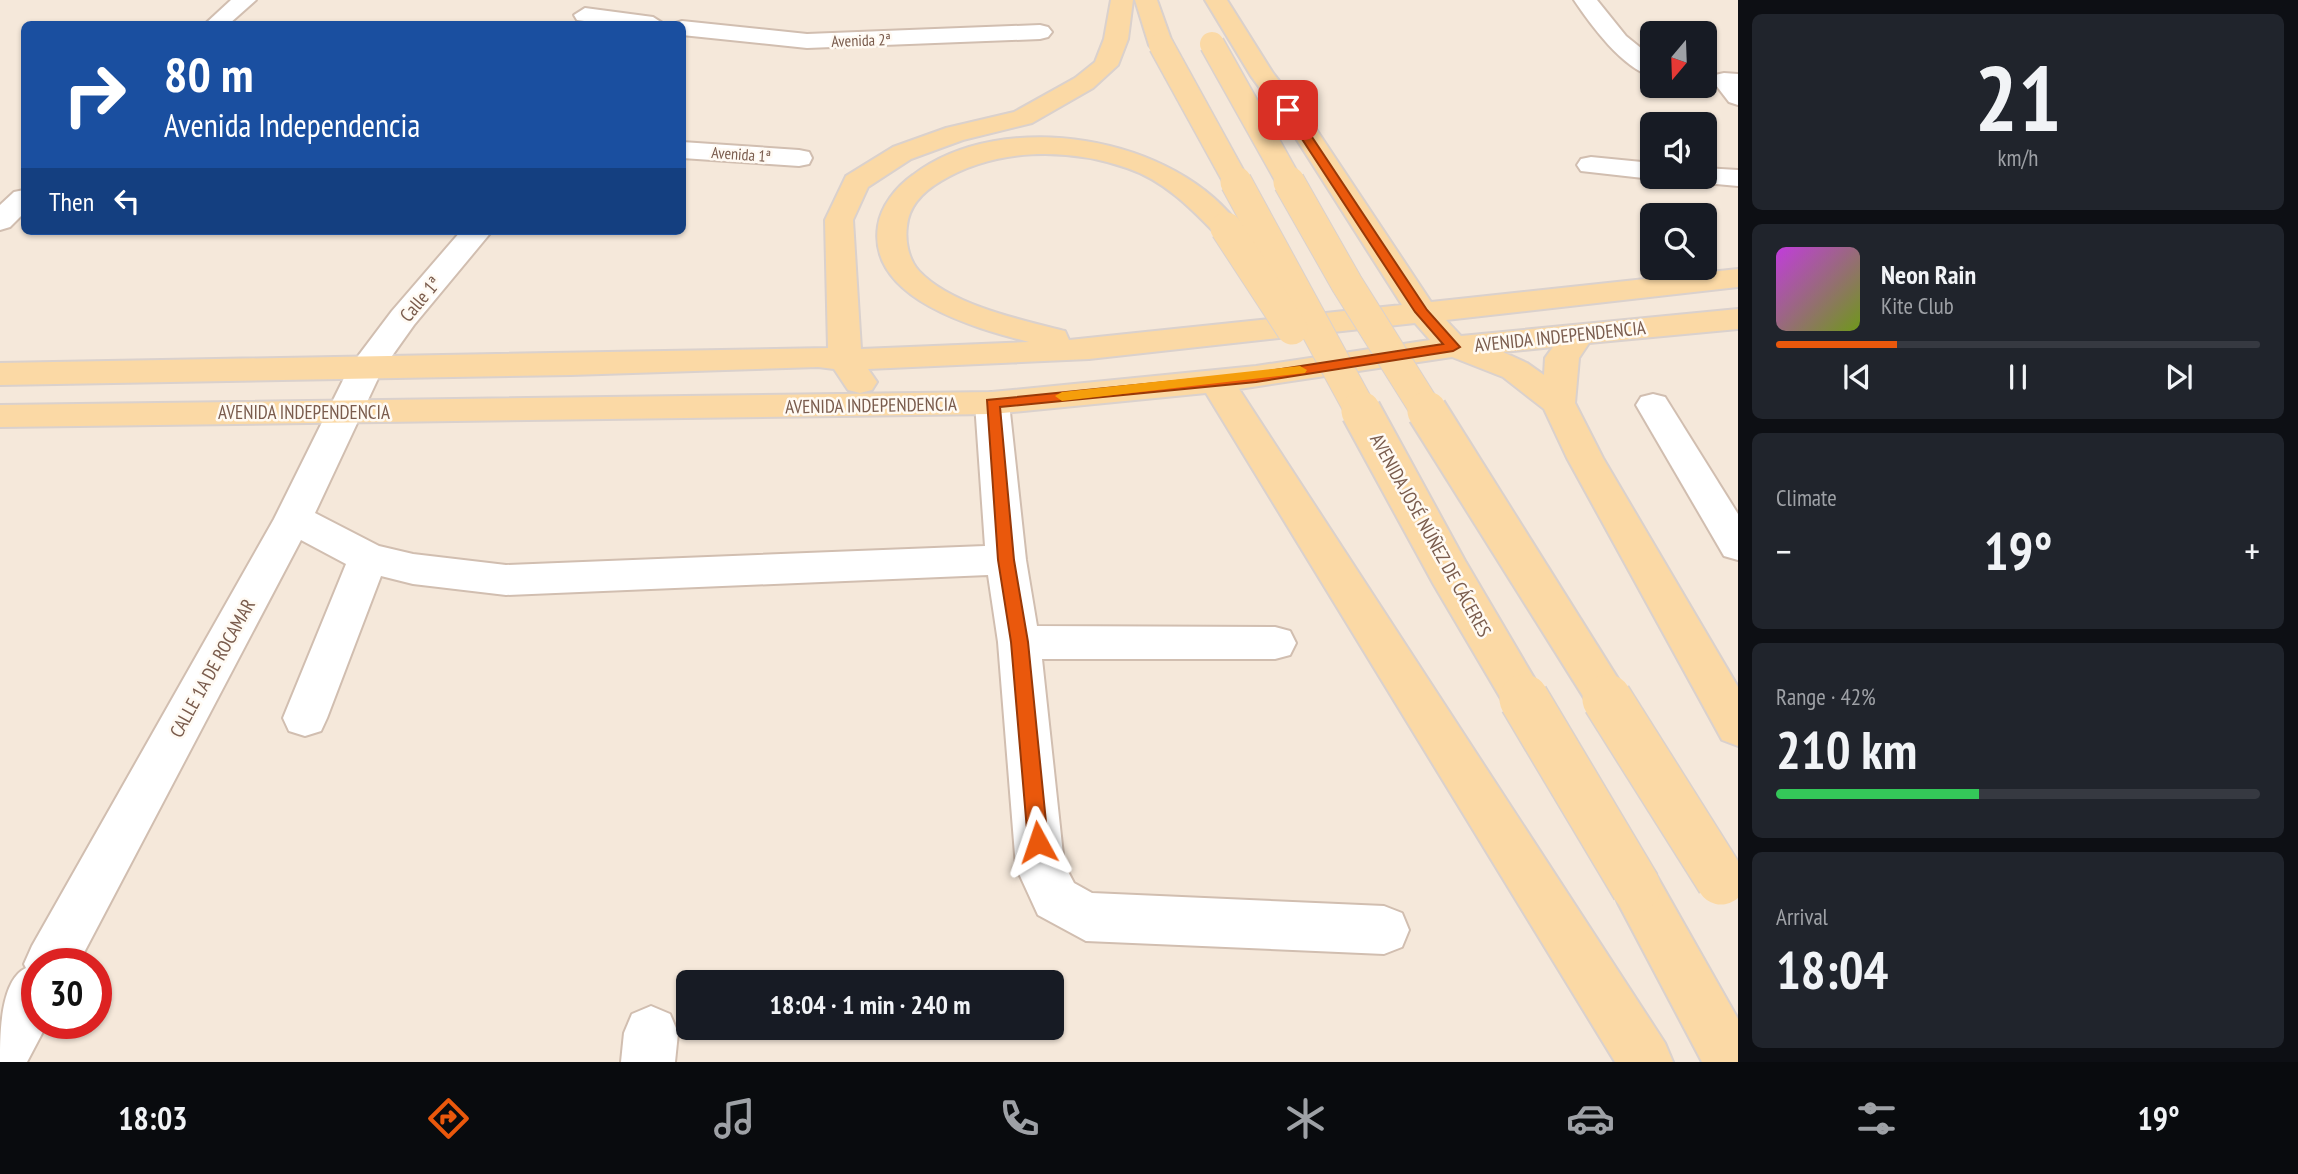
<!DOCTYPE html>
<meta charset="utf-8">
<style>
body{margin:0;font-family:"PT Sans Narrow",sans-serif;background:#20242c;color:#f1f3f6;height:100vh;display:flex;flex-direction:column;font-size:26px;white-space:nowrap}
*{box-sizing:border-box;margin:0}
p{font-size:23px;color:#9ea1a6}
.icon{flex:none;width:38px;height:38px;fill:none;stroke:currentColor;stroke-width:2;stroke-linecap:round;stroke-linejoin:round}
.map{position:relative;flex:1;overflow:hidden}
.sheet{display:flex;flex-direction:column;gap:14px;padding:14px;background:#0d0f14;width:560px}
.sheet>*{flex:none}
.guide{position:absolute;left:21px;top:21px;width:665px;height:214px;border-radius:10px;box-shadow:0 2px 5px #0004;background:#1a4fa0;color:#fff;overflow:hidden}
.needle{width:46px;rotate:199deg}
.fabs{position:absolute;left:1640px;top:21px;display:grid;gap:14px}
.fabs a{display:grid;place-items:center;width:77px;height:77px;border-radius:10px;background:#171b24;box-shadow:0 2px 5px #0004;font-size:35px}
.speed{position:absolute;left:21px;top:948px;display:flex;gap:14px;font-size:35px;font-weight:700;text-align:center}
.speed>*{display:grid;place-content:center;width:91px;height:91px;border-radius:50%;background:#171b24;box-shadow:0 2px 5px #0004;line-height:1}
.speed .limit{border:10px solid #d22;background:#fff;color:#111}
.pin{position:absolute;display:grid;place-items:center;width:60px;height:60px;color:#fff;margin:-30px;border-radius:14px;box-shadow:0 4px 10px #0006}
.me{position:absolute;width:77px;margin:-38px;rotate:355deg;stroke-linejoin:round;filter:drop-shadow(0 0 5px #0008)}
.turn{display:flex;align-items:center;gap:24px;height:147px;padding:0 28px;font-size:32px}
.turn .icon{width:91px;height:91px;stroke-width:2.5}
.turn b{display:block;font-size:49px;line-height:60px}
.then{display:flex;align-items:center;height:66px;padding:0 28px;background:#0003;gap:14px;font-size:26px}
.big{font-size:52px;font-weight:600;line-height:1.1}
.sheet .tile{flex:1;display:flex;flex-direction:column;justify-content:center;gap:10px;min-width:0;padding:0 24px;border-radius:10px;background:#20242c}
.sheet .dial{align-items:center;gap:0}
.dial b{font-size:91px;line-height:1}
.song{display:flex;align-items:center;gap:21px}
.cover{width:84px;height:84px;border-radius:10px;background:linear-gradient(135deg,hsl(290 70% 55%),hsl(80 70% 35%))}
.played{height:7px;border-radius:4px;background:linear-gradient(90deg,#ea580c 25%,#363941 25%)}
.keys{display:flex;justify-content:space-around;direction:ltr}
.heat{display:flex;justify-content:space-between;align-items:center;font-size:38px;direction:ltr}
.charge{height:10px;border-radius:5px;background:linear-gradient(90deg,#34c759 42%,#363941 0)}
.trip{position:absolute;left:676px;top:970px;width:388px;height:70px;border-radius:10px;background:#171b24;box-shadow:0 2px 5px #0004;font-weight:600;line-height:70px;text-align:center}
.dock{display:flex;height:112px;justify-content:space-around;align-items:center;background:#090b0e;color:#9ea1a6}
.dock .icon{width:49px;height:49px}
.dock .on{color:#ea580c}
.dock b{font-size:32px;color:#f1f3f6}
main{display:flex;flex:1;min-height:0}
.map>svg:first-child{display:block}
</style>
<main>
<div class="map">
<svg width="1738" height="1062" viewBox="0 0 1738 1062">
<rect width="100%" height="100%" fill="#fdf6ec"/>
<!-- residential -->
<path fill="#f5e8da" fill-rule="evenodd" d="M 0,0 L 1738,0 L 1738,1062 L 0,1062 ZM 24,24 L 682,24 L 682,231 L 24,231 ZM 1652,33 L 1704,33 L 1704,86 L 1652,86 ZM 1652,124 L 1704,124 L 1704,177 L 1652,177 ZM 1652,215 L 1704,215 L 1704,268 L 1652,268 ZM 37,964 L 96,964 L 96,1024 L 37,1024 ZM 688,982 L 1052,982 L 1052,1027 L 688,1027 Z"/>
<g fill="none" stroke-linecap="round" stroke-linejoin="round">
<defs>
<g id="minor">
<polygon points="231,0 256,0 229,24 205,24"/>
<path d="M 1574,0 L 1597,0 L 1626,36 L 1652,57 L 1652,76 C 1623,69 1590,24 1574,0 Z"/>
<polygon points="585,8 653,17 664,24 606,24 577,20 574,15"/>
<polygon points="682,21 807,34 1040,25 1048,27 1052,32 1048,37 1040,39 807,48 682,35 682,24 673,24"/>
<polygon points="1724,73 1738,74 1738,105 1729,102 1712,80 1715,75"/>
<polygon points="682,142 799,150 809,152 812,158 809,164 799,166 682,158"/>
<polygon points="1591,157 1652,163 1652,177 1662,177 1652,179 1581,171 1577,165 1581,159"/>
<polygon points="1704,168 1738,170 1738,186 1694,182 1691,177 1704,177"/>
<polygon points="24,190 24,213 10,227 0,230 0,205 14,192"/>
<path d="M 461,231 L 492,231 L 414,325 L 382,370 L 315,513 L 379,546 L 413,554 L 506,565 L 985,546 L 975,403 L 980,395 L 992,392 L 1004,395 L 1009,403 L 1026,560 L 1037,626 L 1275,627 L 1290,631 L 1296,643 L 1290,655 L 1275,659 L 1042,659 L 1064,864 L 1074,883 L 1092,893 L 1384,906 L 1402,913 L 1409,930 L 1402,947 L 1384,954 L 1086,941 L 1038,915 L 1016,867 L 998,642 L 988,575 L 506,595 L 413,584 L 381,576 L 327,718 L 321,731 L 305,736 L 289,731 L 283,718 L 346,564 L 301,540 L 78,964 L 37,964 L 37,1024 L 47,1024 L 27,1062 L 0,1062 C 0,1035 0,980 26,968 L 24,964 L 32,946 L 274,519 L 349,368 L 392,311 Z"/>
<polygon points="1653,394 1665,397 1738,514 1738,560 1724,556 1636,405 1641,397"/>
<polygon points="651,1006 670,1014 678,1033 675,1062 621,1062 624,1033 632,1014"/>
</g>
<g id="major">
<path d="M 1111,0 L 1133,0 L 1128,39 L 1118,65 L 1093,88 L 1032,123 L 963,140 L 911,159 L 868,187 L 853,220 L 861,349 L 1029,342 C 975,328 867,299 878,226 C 881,206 896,187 913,175 C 1003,106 1177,136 1241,228 L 1236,234 L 1226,237 L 1216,234 C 1190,207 1163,180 1127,168 C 1067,147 996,148 941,181 C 924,191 909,205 907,226 C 905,240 908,259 919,271 C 951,305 1021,320 1065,331 L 1069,340 L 1402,305 L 1290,129 L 1251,76 L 1205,0 L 1227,0 L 1273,73 L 1314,126 L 1431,302 L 1738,269 L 1738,287 L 1446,320 L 1461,336 L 1738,309 L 1738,329 L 1589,343 L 1579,358 L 1575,403 L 1603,458 L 1738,687 L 1738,746 L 1722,740 L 1567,458 L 1544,409 L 1503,377 L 1452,357 L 1239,389 L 1665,1043 L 1673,1062 L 1615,1062 L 1206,393 L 992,414 L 0,427 L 0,405 L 992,392 L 1256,366 L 1430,340 L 1415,323 L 1089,359 L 868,369 L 877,382 L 872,390 L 860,393 L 848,390 L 834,369 L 818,367 L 571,375 L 0,385 L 0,363 L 828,348 L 825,220 L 846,176 L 893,147 L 946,128 L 1014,112 L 1075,78 L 1095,62 L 1104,39 ZM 1553,347 L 1545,358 L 1544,375 L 1527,363 L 1503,352 Z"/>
<polygon points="1135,0 1157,0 1173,45 1169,50 1153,50 1149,45"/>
<polygon points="1636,864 1654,871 1738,1019 1738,1062 1702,1062 1618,903 1611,887 1618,871"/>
</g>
</defs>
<!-- minor casing -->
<use href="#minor" stroke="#d1beb0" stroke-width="4"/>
<!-- major casing -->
<use href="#major" stroke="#dad1cd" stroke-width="4"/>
<!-- minor -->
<use href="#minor" fill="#fff" fill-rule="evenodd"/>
<!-- major -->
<use href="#major" fill="#fbd9a5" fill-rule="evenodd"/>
<defs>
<g id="major-bridge-far3">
<polyline points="1212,44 1290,183"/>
<polyline points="1161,45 1237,183"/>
</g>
<g id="major-bridge-far2">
<polyline points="1236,182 1362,413"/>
<polyline points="1289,182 1347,284 1428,413"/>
<polyline points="1226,228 1292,329"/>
</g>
<g id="major-bridge-far1">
<polyline points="1361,411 1449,572 1525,701"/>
<polyline points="1427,411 1609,701"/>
</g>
<g id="major-bridge">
<polyline points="1524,699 1636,887"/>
<polyline points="1607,699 1721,880"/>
</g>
</defs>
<!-- major-bridge-far3 casing -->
<use href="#major-bridge-far3" stroke="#dad1cd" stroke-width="27" stroke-linecap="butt"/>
<!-- major-bridge-far2 casing -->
<use href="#major-bridge-far2" stroke="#dad1cd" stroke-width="33" stroke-linecap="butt"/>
<!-- major-bridge-far1 casing -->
<use href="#major-bridge-far1" stroke="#dad1cd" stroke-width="43" stroke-linecap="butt"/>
<!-- major-bridge casing -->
<use href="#major-bridge" stroke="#dad1cd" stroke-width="52" stroke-linecap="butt"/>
<!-- major-bridge-far3 -->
<use href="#major-bridge-far3" stroke="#fbd9a5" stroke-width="24"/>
<!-- major-bridge-far2 -->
<use href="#major-bridge-far2" stroke="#fbd9a5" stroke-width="31"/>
<!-- major-bridge-far1 -->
<use href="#major-bridge-far1" stroke="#fbd9a5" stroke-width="39"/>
<!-- major-bridge -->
<use href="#major-bridge" stroke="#fbd9a5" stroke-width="49"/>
</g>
<!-- route -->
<polygon fill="#ea580c" stroke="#983908" stroke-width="2" points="1288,106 1294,110 1427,310 1460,347 1453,351 1256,382 1000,407 1014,560 1028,642 1048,842 1045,849 1038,851 1031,849 1028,842 1011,642 998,560 987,400 1256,373 1443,344 1415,312 1283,110"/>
<!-- slow -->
<polygon fill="#f59e0b" points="1300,366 1307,370 1305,373 1062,401 1055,396 1062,392"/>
<g text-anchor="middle" stroke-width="5" stroke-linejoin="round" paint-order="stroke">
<!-- far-street labels -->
<g font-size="16" fill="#7a5c4d" stroke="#fffaf3">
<text transform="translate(861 40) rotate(-2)" y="6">Avenida 2ª</text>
<text transform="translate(741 154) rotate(4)" y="6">Avenida 1ª</text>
</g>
<!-- street labels -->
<g font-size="19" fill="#7a5c4d" stroke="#fffaf3">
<text transform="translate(420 299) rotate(-50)" y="7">Calle 1ª</text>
<text transform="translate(1560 336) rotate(-6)" y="7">AVENIDA INDEPENDENCIA</text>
<text transform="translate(871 405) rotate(-1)" y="7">AVENIDA INDEPENDENCIA</text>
<text x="304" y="419">AVENIDA INDEPENDENCIA</text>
<text transform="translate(1431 535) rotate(61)" y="7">AVENIDA JOSÉ NÚÑEZ DE CÁCERES</text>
<text transform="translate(212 668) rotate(-61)" y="7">CALLE 1A DE ROCAMAR</text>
</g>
</g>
</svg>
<div class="fabs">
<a><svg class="needle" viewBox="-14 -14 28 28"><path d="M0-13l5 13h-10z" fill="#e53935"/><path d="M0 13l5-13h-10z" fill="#9ea1a6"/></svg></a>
<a><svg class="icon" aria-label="sound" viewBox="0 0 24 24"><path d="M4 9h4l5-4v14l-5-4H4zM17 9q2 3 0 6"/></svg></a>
<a><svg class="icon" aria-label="search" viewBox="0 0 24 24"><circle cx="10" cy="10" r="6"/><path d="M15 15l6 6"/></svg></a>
</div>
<div class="speed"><div class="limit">30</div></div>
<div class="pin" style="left:1288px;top:110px;background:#d93025"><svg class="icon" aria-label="arrive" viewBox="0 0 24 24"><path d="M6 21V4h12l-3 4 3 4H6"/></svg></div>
<svg class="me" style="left:1038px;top:842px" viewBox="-20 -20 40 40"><path d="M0-17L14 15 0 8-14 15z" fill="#ea580c" stroke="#fff" stroke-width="4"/></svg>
<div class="trip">18:04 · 1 min · 240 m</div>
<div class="guide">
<div class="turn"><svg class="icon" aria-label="right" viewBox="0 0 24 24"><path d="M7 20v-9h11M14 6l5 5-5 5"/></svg><div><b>80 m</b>Avenida Independencia</div></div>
<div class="then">Then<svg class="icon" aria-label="left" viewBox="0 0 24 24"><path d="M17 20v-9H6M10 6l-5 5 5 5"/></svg></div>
</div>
</div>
<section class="sheet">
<div class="tile dial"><b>21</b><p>km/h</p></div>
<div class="tile">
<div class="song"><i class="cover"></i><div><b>Neon Rain</b><p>Kite Club</p></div></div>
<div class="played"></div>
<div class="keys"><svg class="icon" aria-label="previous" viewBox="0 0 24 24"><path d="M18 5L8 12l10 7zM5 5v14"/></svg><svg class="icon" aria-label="pause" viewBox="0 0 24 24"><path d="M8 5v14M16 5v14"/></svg><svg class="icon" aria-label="next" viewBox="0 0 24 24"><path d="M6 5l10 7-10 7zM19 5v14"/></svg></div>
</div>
<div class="tile"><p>Climate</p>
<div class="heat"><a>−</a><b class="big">19°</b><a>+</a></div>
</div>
<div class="tile"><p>Range · 42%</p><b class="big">210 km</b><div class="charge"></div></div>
<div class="tile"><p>Arrival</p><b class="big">18:04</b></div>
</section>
</main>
<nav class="dock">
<b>18:03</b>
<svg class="icon on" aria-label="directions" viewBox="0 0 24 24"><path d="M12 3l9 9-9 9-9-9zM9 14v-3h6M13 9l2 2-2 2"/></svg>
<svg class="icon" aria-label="music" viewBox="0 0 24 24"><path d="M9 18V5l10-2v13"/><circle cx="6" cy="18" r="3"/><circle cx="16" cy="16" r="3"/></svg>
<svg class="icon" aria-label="phone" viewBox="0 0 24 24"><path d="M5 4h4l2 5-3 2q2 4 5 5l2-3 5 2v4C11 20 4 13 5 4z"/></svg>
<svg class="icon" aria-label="climate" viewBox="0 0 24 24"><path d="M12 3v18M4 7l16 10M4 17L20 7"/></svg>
<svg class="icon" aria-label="car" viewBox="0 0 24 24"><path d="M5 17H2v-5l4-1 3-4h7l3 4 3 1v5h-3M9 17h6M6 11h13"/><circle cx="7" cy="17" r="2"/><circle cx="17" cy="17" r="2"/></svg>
<svg class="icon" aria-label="filters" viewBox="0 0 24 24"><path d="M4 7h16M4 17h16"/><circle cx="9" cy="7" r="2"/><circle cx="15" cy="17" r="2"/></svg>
<b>19°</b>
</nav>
